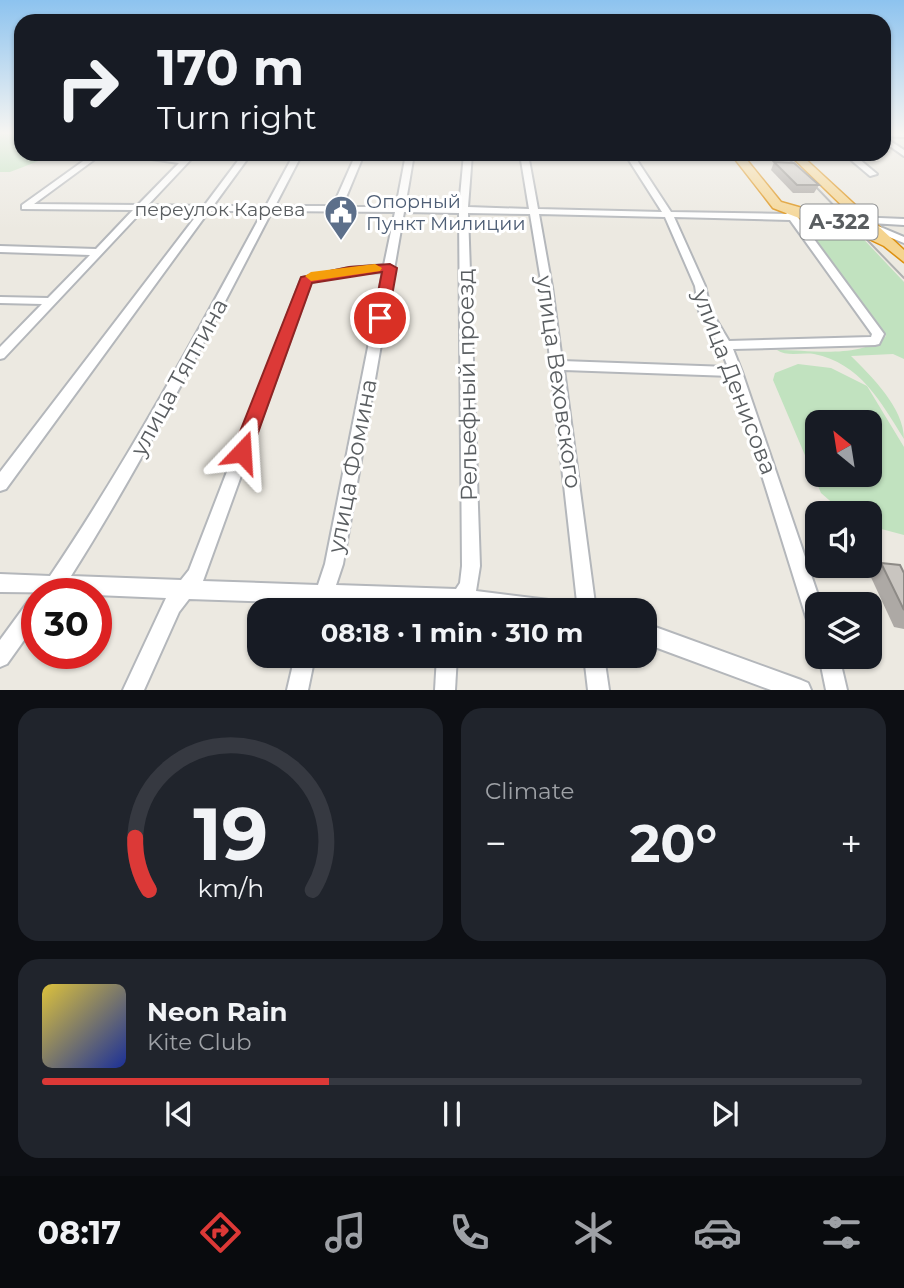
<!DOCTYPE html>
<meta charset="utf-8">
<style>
body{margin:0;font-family:Montserrat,sans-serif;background:#20242c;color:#f1f3f6;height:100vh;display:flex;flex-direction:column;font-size:26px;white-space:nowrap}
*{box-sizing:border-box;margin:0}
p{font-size:23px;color:#9ea1a6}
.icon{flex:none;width:38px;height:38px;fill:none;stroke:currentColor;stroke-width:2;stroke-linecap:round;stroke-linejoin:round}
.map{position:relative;height:690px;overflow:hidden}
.details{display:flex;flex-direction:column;gap:18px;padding:18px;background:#0d0f14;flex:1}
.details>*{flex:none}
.top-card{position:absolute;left:14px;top:14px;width:877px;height:147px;border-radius:21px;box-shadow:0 2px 5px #0004;background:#171b24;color:#f1f3f6;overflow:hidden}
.needle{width:46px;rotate:330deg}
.controls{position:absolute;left:805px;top:410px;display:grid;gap:14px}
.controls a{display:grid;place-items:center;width:77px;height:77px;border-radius:14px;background:#171b24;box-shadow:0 2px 5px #0004;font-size:35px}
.speed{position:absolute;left:21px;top:578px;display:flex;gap:14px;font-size:35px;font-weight:700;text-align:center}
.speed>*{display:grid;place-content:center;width:91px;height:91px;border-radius:50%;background:#171b24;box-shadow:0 2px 5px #0004;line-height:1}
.speed .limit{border:10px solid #d22;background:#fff;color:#111}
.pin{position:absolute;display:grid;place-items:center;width:60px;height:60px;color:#fff;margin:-30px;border:4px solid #fff;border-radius:50%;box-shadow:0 2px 7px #0007}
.me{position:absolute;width:77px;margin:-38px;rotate:20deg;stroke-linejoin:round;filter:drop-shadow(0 0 5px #0008)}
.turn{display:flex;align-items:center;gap:24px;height:147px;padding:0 28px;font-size:32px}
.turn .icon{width:91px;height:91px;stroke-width:2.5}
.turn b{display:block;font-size:49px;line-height:60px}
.big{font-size:52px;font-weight:700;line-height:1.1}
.details .widget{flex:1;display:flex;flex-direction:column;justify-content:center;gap:10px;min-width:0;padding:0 24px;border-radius:21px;background:#20242c}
.details .dial{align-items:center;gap:0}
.dial svg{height:182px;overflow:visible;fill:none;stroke:#363941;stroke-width:7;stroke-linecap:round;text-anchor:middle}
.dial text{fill:#f1f3f6;stroke:none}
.song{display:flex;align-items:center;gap:21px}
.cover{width:84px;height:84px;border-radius:10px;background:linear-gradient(135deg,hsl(50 70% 55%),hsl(230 70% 35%))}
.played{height:7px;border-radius:4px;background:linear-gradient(90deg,#dc3937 35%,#363941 35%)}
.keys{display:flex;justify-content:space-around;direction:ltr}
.heat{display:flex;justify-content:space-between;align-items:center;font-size:38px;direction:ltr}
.details .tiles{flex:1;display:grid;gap:18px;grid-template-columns:1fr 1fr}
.widget:last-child{grid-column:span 2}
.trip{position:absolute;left:247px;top:598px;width:410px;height:70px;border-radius:21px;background:#171b24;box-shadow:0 2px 5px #0004;font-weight:700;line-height:70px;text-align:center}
.tab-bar{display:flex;height:112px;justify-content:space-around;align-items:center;background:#090b0e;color:#9ea1a6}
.tab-bar .icon{width:49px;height:49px}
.tab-bar .current{color:#dc3937}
.tab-bar b{font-size:32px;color:#f1f3f6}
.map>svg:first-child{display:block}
</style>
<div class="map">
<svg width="904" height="690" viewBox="0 0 904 690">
<rect width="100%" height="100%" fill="#ece9e1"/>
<!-- green -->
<g fill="#c1e2bf" fill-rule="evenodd">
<polygon points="0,132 21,132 21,154 57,154 10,172 0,172"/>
<path d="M 796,221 L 829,223 L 854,229 L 904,282 L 904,359 L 893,354 L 851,356 C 872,377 904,408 904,439 C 881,402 860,363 814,354 C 802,352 787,357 777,350 C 811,350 859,359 886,336 Z"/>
<path d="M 798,364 L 831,368 L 867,386 L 904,447 L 904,535 L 870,526 L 870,513 L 844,513 L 821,493 L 773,380 L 775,373 ZM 817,422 L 870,422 L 870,474 L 817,474 Z"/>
</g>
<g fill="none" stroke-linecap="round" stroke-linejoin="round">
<defs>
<g id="minor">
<polygon points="884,132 904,133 904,137 884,136"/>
<polygon points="884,137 904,150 904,156 884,142"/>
<path d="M 93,154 L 102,154 L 34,204 L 138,205 L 179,163 L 130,156 L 126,154 L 148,154 L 183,159 L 188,154 L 196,154 L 148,205 L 204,206 L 243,154 L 251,154 L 213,206 L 266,206 L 294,154 L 302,154 L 275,206 L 333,206 L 356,154 L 364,154 L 342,207 L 396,207 L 406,154 L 414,154 L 405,207 L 459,207 L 464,154 L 472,154 L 468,207 L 529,209 L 520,154 L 528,154 L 538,209 L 662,212 L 625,154 L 633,154 L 671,212 L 787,214 L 784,210 L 785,208 L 791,208 L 884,334 L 879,344 L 875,345 L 733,349 L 742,372 L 821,604 L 817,604 L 817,629 L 810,627 L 807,620 L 731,376 L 564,370 L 596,611 L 578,611 L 542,287 L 530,214 L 468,213 L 480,566 L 476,591 L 565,602 L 572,604 L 574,611 L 484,611 L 465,608 L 464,611 L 444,611 L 445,608 L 330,604 L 328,611 L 309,611 L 311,603 L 189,599 L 179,612 L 144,690 L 123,690 L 166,598 L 96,595 L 96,593 L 0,592 L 0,574 L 50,576 C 129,459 196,335 263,211 L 209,211 L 6,489 L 0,491 L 0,472 L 200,211 L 143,210 L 4,358 L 0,359 L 0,347 L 42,304 L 0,303 L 0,297 L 48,298 L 90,255 L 0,252 L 0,246 L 96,249 L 133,210 L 22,209 L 22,205 ZM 272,211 L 395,212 L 384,265 L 349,268 L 302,278 L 301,280 L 189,570 L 181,580 L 71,576 C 145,459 208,334 272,211 ZM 404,212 L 459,213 L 462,566 L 460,583 L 456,589 L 336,585 L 343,564 ZM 539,214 L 665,217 L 695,286 L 699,311 L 719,345 L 728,367 L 562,361 L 552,287 ZM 674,217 L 790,220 L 872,334 L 871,337 L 729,341 L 711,311 L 705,286 ZM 383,272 L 325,564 L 318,585 L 203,581 L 311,282 L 349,274 Z"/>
<polygon points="844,154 853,154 877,174 870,176"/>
<polygon points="831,216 904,219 904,225 871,223 904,237 904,243 867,228 865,226 870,223 828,221 826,219"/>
<polygon points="37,597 37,622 7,664 0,667 0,640 30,599"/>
<polygon points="644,623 801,680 808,683 811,690 771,690 644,643"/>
<polygon points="295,656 315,656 308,690 287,690"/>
<polygon points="437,656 457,656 455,690 435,690"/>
<polygon points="584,656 604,656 609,690 588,690"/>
<polygon points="819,656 839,656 847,690 826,690"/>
</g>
<polygon id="highway" points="731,154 742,154 781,202 862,225 789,154 800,154 904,250 904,262 884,246 850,230 799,218 773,208"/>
</defs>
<!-- minor casing -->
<use href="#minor" stroke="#b4b7bb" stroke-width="4"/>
<!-- highway casing -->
<use href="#highway" stroke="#dd9010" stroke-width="3"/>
<!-- minor -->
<use href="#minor" fill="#fff" fill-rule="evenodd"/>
<!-- highway -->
<use href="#highway" fill="#f5d48f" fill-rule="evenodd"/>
<!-- tram -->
<polyline stroke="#b0b1b1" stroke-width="2" points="784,154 904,278"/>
</g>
<!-- wall -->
<g fill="#ada9a5">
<polygon points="774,162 819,185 814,193 793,193 771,170"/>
<polygon points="881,563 904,573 904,629 894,627 869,573"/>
</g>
<!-- building -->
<g fill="#c9c5c0" stroke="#8d8a86" stroke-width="2">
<polygon points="774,162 794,163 819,185 797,185"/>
<polygon points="881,563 900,565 904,573 904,610"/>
</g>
<!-- sky -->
<linearGradient id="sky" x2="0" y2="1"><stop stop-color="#8dc3ef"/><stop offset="0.58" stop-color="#f6f5f2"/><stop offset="1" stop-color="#f6f5f2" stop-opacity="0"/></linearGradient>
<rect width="904" height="229" fill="url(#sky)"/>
<!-- route -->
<polygon fill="#dc3937" stroke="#8f2524" stroke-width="2" points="390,264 397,268 388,318 380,323 373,318 382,272 312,283 251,452 248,458 235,458 232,452 301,277 349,267"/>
<!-- slow -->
<polygon fill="#f59e0b" points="375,264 382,268 380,271 311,281 305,276 311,272"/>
<!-- icons -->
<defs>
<symbol id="civic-pin" viewBox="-11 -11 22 30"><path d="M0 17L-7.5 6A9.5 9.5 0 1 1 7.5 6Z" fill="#5c6f8a" stroke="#fff"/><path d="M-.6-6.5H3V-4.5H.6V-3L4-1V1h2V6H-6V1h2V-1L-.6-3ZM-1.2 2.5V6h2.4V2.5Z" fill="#fff"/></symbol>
</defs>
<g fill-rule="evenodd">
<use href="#civic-pin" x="322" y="193" width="38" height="52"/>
</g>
<g text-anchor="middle" stroke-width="6" stroke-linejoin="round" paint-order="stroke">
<!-- far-service labels -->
<g font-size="19" fill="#4e5e75" stroke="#fff" text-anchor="start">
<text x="366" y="208">Опорный<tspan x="366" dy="22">Пункт Милиции</tspan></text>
</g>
<!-- far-street labels -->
<g font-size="19" fill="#5a5e61" stroke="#fff">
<text x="220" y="216">переулок Карева</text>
</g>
<!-- shield labels -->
<rect fill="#fff" stroke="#8c8e90" stroke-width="2" x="800.5" y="204.5" width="77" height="35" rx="5"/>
<g font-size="21" font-weight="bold" fill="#5a5e61">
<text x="839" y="229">А-322</text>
</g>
<!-- street labels -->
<g font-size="23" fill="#5a5e61" stroke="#fff">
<text transform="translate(179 377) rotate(-61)" y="8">улица Тяптина</text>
<text transform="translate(559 382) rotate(82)" y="8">улица Веховского</text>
<text transform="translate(735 382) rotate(69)" y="8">улица Денисова</text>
<text transform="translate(467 385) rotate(-91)" y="8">Рельефный проезд</text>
<text transform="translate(352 466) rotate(-79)" y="8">улица Фомина</text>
</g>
</g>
</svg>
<div class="controls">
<a><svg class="needle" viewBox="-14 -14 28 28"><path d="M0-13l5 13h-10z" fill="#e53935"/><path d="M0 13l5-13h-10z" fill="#9ea1a6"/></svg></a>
<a><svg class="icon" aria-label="sound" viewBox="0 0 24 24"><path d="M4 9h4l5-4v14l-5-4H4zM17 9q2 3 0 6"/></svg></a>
<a><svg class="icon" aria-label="layers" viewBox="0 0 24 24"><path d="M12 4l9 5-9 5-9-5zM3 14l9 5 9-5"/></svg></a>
</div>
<div class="speed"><div class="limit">30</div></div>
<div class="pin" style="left:380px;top:318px;background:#d93025"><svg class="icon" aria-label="arrive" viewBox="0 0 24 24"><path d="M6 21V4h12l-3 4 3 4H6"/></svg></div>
<svg class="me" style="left:242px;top:452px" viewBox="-20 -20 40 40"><path d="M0-17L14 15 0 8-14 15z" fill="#dc3937" stroke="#fff" stroke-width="4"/></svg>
<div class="trip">08:18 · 1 min · 310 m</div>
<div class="top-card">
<div class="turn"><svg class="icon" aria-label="right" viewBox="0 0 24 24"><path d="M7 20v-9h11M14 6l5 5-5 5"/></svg><div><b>170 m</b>Turn right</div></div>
</div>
</div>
<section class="details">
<div class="tiles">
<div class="widget dial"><svg viewBox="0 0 100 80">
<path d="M14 69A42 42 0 1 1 86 69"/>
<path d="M14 69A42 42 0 0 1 8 46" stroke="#dc3937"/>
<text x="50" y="56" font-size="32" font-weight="700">19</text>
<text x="50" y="72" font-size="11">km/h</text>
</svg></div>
<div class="widget"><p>Climate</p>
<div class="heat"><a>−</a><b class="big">20°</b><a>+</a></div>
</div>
<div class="widget">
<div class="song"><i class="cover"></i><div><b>Neon Rain</b><p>Kite Club</p></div></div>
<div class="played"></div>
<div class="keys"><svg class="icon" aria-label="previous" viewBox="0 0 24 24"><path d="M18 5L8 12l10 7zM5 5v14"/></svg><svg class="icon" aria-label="pause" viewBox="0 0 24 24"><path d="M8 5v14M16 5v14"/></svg><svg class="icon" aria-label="next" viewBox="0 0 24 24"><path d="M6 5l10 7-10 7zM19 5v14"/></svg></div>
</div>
</div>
</section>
<nav class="tab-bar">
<b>08:17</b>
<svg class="icon current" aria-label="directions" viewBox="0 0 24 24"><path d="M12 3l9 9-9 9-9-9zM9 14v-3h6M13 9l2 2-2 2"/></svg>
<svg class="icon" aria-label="music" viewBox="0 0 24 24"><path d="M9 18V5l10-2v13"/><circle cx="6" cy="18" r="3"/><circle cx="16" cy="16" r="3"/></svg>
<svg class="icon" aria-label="phone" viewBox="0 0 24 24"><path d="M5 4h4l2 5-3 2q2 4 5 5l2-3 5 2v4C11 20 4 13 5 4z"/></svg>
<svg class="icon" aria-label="climate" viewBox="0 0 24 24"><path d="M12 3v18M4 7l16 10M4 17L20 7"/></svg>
<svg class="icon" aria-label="car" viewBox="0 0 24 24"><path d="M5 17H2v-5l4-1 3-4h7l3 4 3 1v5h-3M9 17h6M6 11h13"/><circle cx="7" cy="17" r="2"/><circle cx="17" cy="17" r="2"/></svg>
<svg class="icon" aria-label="filters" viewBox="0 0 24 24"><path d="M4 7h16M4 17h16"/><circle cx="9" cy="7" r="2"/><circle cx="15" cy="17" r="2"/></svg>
</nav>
